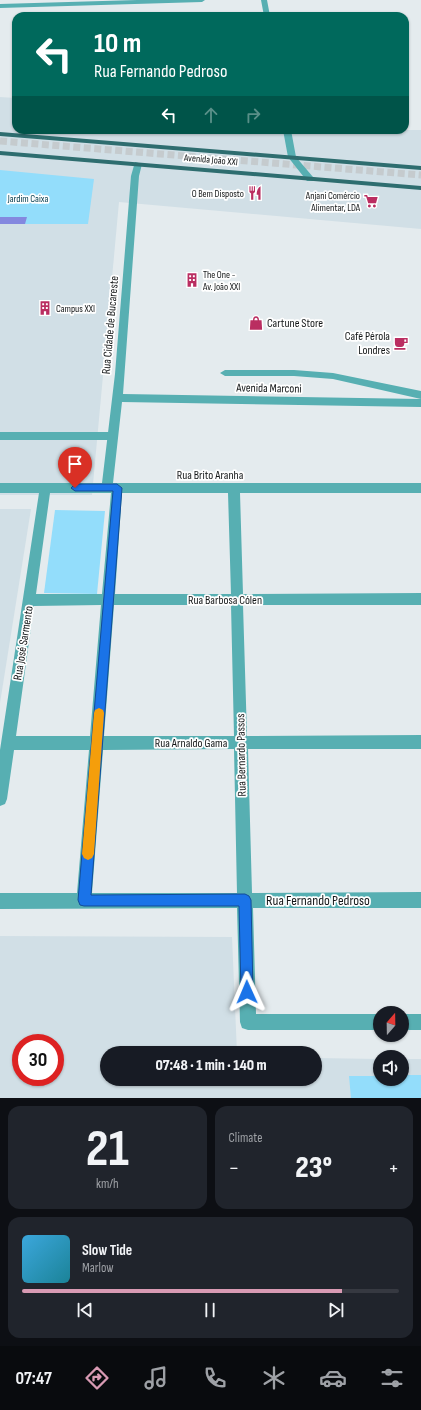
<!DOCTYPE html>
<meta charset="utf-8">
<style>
body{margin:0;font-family:"Sofia Sans Condensed",sans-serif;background:#20242c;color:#f1f3f6;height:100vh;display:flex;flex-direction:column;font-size:15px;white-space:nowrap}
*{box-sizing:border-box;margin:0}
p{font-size:13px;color:#9ea1a6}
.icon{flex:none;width:22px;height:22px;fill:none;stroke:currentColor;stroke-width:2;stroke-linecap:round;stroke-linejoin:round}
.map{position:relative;height:1098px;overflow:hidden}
.drawer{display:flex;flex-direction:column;gap:8px;padding:8px;background:#0d0f14;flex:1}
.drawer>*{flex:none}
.hud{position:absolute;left:12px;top:12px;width:397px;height:122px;border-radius:12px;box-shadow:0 1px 3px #0004;background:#00695c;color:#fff;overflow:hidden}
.needle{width:26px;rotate:20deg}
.buttons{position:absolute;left:373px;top:1006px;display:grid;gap:8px}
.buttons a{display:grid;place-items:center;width:36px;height:36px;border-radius:50%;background:#171b24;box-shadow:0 1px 3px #0004;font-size:20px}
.speed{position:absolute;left:12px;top:1034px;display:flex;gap:8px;font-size:20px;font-weight:700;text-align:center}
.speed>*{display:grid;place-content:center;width:52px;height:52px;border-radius:50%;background:#171b24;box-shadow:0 1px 3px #0004;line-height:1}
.speed .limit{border:6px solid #d22;background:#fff;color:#111}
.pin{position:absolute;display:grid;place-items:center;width:34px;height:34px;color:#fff;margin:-41px -17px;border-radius:50% 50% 50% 0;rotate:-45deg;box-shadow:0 0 4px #0007}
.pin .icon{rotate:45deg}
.me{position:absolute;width:44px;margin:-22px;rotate:359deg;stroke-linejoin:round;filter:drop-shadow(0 0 3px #0008)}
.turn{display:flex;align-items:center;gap:14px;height:84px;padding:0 16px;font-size:18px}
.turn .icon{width:52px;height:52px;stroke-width:2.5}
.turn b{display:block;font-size:28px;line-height:34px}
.lanes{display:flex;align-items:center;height:38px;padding:0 16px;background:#0003;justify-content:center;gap:20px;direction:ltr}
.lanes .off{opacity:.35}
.big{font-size:30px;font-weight:800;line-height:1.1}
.drawer .card{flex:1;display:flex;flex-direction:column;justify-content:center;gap:6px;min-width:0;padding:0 14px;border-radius:12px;background:#20242c}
.drawer .dial{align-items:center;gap:0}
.dial b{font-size:52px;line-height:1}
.song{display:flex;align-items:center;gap:12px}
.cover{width:48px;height:48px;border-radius:6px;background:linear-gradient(135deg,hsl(200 70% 55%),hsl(190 70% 35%))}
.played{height:4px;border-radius:2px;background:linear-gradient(90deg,#d89ab3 85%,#363941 85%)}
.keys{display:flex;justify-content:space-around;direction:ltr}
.heat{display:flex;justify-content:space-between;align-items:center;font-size:22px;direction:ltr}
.drawer .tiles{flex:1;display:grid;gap:8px;grid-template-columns:1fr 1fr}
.card:last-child{grid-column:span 2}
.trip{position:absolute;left:100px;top:1046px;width:222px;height:40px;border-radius:20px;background:#171b24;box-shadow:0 1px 3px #0004;font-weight:800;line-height:40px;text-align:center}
.tab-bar{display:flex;height:64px;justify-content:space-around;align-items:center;background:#090b0e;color:#9ea1a6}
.tab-bar .icon{width:28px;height:28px}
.tab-bar .selected{color:#d89ab3}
.tab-bar b{font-size:18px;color:#f1f3f6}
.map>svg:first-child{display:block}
</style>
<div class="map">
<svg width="421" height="1098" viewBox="0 0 421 1098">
<rect width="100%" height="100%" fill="#e4ebee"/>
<!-- built -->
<g fill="#d1dfe6" fill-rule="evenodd">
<polygon points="0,97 16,98 16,130 421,130 421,229 119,202 92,495 0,495"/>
<polygon points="0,509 31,509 0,703"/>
<path d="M 0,936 L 232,937 L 237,1053 L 107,1053 L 107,1079 L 315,1079 L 315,1058 L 380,1059 L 380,1079 L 402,1079 L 402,1059 L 421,1059 L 421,1098 L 0,1098 ZM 21,1043 L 55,1043 L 55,1077 L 21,1077 Z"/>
</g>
<!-- green -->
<g fill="#93ddfb">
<polygon points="0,170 94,179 88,224 0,224"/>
<polygon points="55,510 105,511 97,594 44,593"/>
<polygon points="402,1075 421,1075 421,1098 351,1098 349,1076 380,1076 380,1079 402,1079"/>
</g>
<!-- water -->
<polygon fill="#8488df" points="0,217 27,217 25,224 0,224"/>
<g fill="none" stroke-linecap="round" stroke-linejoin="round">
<!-- primary-tunnel -->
<polyline stroke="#c5cbce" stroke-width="7" stroke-dasharray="7 3.5" stroke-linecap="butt" points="0,141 421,175"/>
<!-- service -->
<g fill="#57afb2" fill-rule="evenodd">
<polygon points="225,370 294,370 333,373 421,391 421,399 333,379 294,376 225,376 220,373"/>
<polygon points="0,432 112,432 117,436 112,440 0,440"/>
</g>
<!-- minor -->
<g fill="#57afb2" fill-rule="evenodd">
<polygon points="137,0 205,0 202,2 0,8 0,4"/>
<polygon points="261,0 267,0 270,16 264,16"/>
<polygon points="283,130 291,130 296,157 313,177 313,181 307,181 288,157"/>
<path d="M 135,162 L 142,164 L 139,176 L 123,394 L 421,399 L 421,407 L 122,402 L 113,483 L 421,483 L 421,493 L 240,493 L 243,594 L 421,593 L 421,605 L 243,605 L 247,736 L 421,735 L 421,749 L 248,749 L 252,893 L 421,892 L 421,908 L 253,908 L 256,1014 L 380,1014 L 380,1030 L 248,1030 L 242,1028 L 240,1022 L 237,908 L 0,909 L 0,893 L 77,893 L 89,750 L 14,750 L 7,799 L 5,804 L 0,806 L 0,750 L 39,493 L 0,493 L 0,483 L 102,483 L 115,374 L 131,176 ZM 50,493 L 111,493 L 102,594 L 36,594 ZM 122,493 L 228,493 L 231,594 L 115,594 ZM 101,605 L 90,736 L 16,736 L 34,606 ZM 114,605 L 231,605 L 234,736 L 104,736 ZM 234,749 L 237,893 L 92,893 L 103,750 Z"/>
<rect x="402" y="1014" width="19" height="16"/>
</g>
<!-- primary -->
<g fill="#2e6d6f" fill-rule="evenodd">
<polygon points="0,132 421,166 421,170 0,136"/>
<polygon points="0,151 421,186 421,190 0,155"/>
</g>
</g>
<!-- route -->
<polygon fill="#1a73e8" stroke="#114b97" points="75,484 117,484 122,488 91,895 245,894 249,896 251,900 253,992 251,996 247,998 243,996 241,992 239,906 84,906 80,905 78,900 113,491 75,491 71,488"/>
<!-- slow -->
<polygon fill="#f59e0b" points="99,708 103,710 104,713 94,854 92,858 88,860 84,858 82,854 94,713 95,710"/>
<!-- icons -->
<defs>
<symbol id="restaurant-bare" viewBox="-9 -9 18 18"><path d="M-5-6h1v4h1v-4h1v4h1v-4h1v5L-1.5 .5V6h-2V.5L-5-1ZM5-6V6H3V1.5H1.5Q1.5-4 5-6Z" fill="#ba2d61" stroke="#fff" stroke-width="2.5" paint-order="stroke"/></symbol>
<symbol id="supermarket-bare" viewBox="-9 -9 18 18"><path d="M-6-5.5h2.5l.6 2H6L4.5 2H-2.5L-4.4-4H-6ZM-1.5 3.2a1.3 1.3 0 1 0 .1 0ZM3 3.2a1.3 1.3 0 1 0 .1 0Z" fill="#ba2d61" stroke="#fff" stroke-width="2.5" paint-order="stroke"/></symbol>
<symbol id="building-bare" viewBox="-9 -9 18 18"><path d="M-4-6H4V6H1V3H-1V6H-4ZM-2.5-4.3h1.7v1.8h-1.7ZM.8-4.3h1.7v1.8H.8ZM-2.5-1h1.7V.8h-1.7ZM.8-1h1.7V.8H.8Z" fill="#ba2d61" stroke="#fff" stroke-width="2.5" paint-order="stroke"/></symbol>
<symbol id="shop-bare" viewBox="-9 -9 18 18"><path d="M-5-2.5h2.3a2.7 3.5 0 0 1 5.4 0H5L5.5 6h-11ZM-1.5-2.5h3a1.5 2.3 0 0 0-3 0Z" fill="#ba2d61" stroke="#fff" stroke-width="2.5" paint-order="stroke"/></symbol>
<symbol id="cafe-bare" viewBox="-9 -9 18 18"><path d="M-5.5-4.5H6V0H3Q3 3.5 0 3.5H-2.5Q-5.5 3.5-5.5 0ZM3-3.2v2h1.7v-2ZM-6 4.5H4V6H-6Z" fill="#ba2d61" stroke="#fff" stroke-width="2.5" paint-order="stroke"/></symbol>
</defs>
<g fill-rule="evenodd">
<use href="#restaurant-bare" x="245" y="183" width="20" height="20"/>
<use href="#supermarket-bare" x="361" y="191" width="20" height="20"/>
<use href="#building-bare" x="182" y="270" width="20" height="20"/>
<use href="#building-bare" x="35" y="298" width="20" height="20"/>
<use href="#shop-bare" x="246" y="313" width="20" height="20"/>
<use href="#cafe-bare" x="391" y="333" width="20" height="20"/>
</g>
<g text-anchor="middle" stroke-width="3.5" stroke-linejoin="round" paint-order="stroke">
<!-- far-street labels -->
<g font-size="10" fill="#141718" stroke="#fff">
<text transform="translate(211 159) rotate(5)" y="4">Avenida João XXI</text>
</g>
<!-- far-poi labels -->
<g font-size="10" fill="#141718" stroke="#fff" text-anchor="end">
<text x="244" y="197">O Bem Disposto</text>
<text x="360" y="199">Anjani Comércio<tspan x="360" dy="12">Alimentar, LDA</tspan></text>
<text x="203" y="278" text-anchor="start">The One -<tspan x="203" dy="12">Av. João XXI</tspan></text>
<text x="56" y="312" text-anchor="start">Campus XXI</text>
</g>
<!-- far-park labels -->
<g font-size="10" fill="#003a4c" stroke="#fff">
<text x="28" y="202">Jardim Caixa</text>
</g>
<!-- poi labels -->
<g font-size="12" fill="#141718" stroke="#fff" text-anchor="start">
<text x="267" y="327">Cartune Store</text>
<text x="390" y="340" text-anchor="end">Café Pérola<tspan x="390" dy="14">Londres</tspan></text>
</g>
<!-- street labels -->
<g font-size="12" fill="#141718" stroke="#fff">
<text transform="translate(110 325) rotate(-85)" y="4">Rua Cidade de Bucareste</text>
<text transform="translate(269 388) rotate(1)" y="4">Avenida Marconi</text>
<text x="210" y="479">Rua Brito Aranha</text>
<text x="225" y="604">Rua Barbosa Cólen</text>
<text transform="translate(23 643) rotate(-81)" y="4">Rua José Sarmento</text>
<text x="191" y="747">Rua Arnaldo Gama</text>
<text transform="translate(241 755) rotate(-91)" y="4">Rua Bernardo Passos</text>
</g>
<!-- near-street labels -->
<g font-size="14" fill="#141718" stroke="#fff">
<text x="318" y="905">Rua Fernando Pedroso</text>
</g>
</g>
</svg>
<div class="buttons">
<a><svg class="needle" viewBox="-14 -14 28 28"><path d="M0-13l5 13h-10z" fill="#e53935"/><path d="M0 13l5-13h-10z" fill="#9ea1a6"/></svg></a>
<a><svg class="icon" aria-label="sound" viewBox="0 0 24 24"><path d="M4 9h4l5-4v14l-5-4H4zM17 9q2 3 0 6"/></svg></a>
</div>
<div class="speed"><div class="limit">30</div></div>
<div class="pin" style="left:75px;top:488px;background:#d93025"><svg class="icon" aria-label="arrive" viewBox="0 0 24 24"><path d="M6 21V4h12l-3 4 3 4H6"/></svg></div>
<svg class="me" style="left:247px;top:992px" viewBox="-20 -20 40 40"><path d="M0-17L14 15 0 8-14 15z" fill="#1a73e8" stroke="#fff" stroke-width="4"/></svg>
<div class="trip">07:48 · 1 min · 140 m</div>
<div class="hud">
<div class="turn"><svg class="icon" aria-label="left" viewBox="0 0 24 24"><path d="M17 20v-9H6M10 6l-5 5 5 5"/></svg><div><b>10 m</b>Rua Fernando Pedroso</div></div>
<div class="lanes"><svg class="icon" aria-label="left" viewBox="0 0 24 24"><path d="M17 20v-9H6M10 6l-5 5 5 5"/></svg><svg class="icon off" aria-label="ahead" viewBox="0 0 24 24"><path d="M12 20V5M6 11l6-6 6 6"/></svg><svg class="icon off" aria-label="right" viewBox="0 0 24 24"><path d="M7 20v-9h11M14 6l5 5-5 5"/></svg></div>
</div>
</div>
<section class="drawer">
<div class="tiles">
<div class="card dial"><b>21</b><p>km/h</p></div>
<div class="card"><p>Climate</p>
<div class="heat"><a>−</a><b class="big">23°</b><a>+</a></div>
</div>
<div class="card">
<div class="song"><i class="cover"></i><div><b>Slow Tide</b><p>Marlow</p></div></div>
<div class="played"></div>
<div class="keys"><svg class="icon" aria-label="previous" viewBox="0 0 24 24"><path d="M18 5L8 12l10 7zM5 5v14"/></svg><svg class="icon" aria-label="pause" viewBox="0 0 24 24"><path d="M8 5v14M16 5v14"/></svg><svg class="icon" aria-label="next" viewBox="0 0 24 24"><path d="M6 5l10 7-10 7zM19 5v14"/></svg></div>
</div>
</div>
</section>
<nav class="tab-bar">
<b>07:47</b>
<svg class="icon selected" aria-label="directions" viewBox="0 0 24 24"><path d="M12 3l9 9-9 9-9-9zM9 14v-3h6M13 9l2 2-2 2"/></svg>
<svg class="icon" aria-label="music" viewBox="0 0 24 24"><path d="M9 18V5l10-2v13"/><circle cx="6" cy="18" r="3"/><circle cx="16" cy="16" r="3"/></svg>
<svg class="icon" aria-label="phone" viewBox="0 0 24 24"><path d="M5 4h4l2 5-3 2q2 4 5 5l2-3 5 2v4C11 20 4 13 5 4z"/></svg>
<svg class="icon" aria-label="climate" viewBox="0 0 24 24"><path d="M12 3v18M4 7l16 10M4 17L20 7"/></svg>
<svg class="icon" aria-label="car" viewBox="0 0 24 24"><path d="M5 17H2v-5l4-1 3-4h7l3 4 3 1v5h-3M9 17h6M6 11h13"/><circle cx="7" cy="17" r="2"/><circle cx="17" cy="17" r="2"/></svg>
<svg class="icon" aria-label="filters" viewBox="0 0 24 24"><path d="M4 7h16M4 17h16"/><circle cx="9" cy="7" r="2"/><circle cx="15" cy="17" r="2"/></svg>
</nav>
